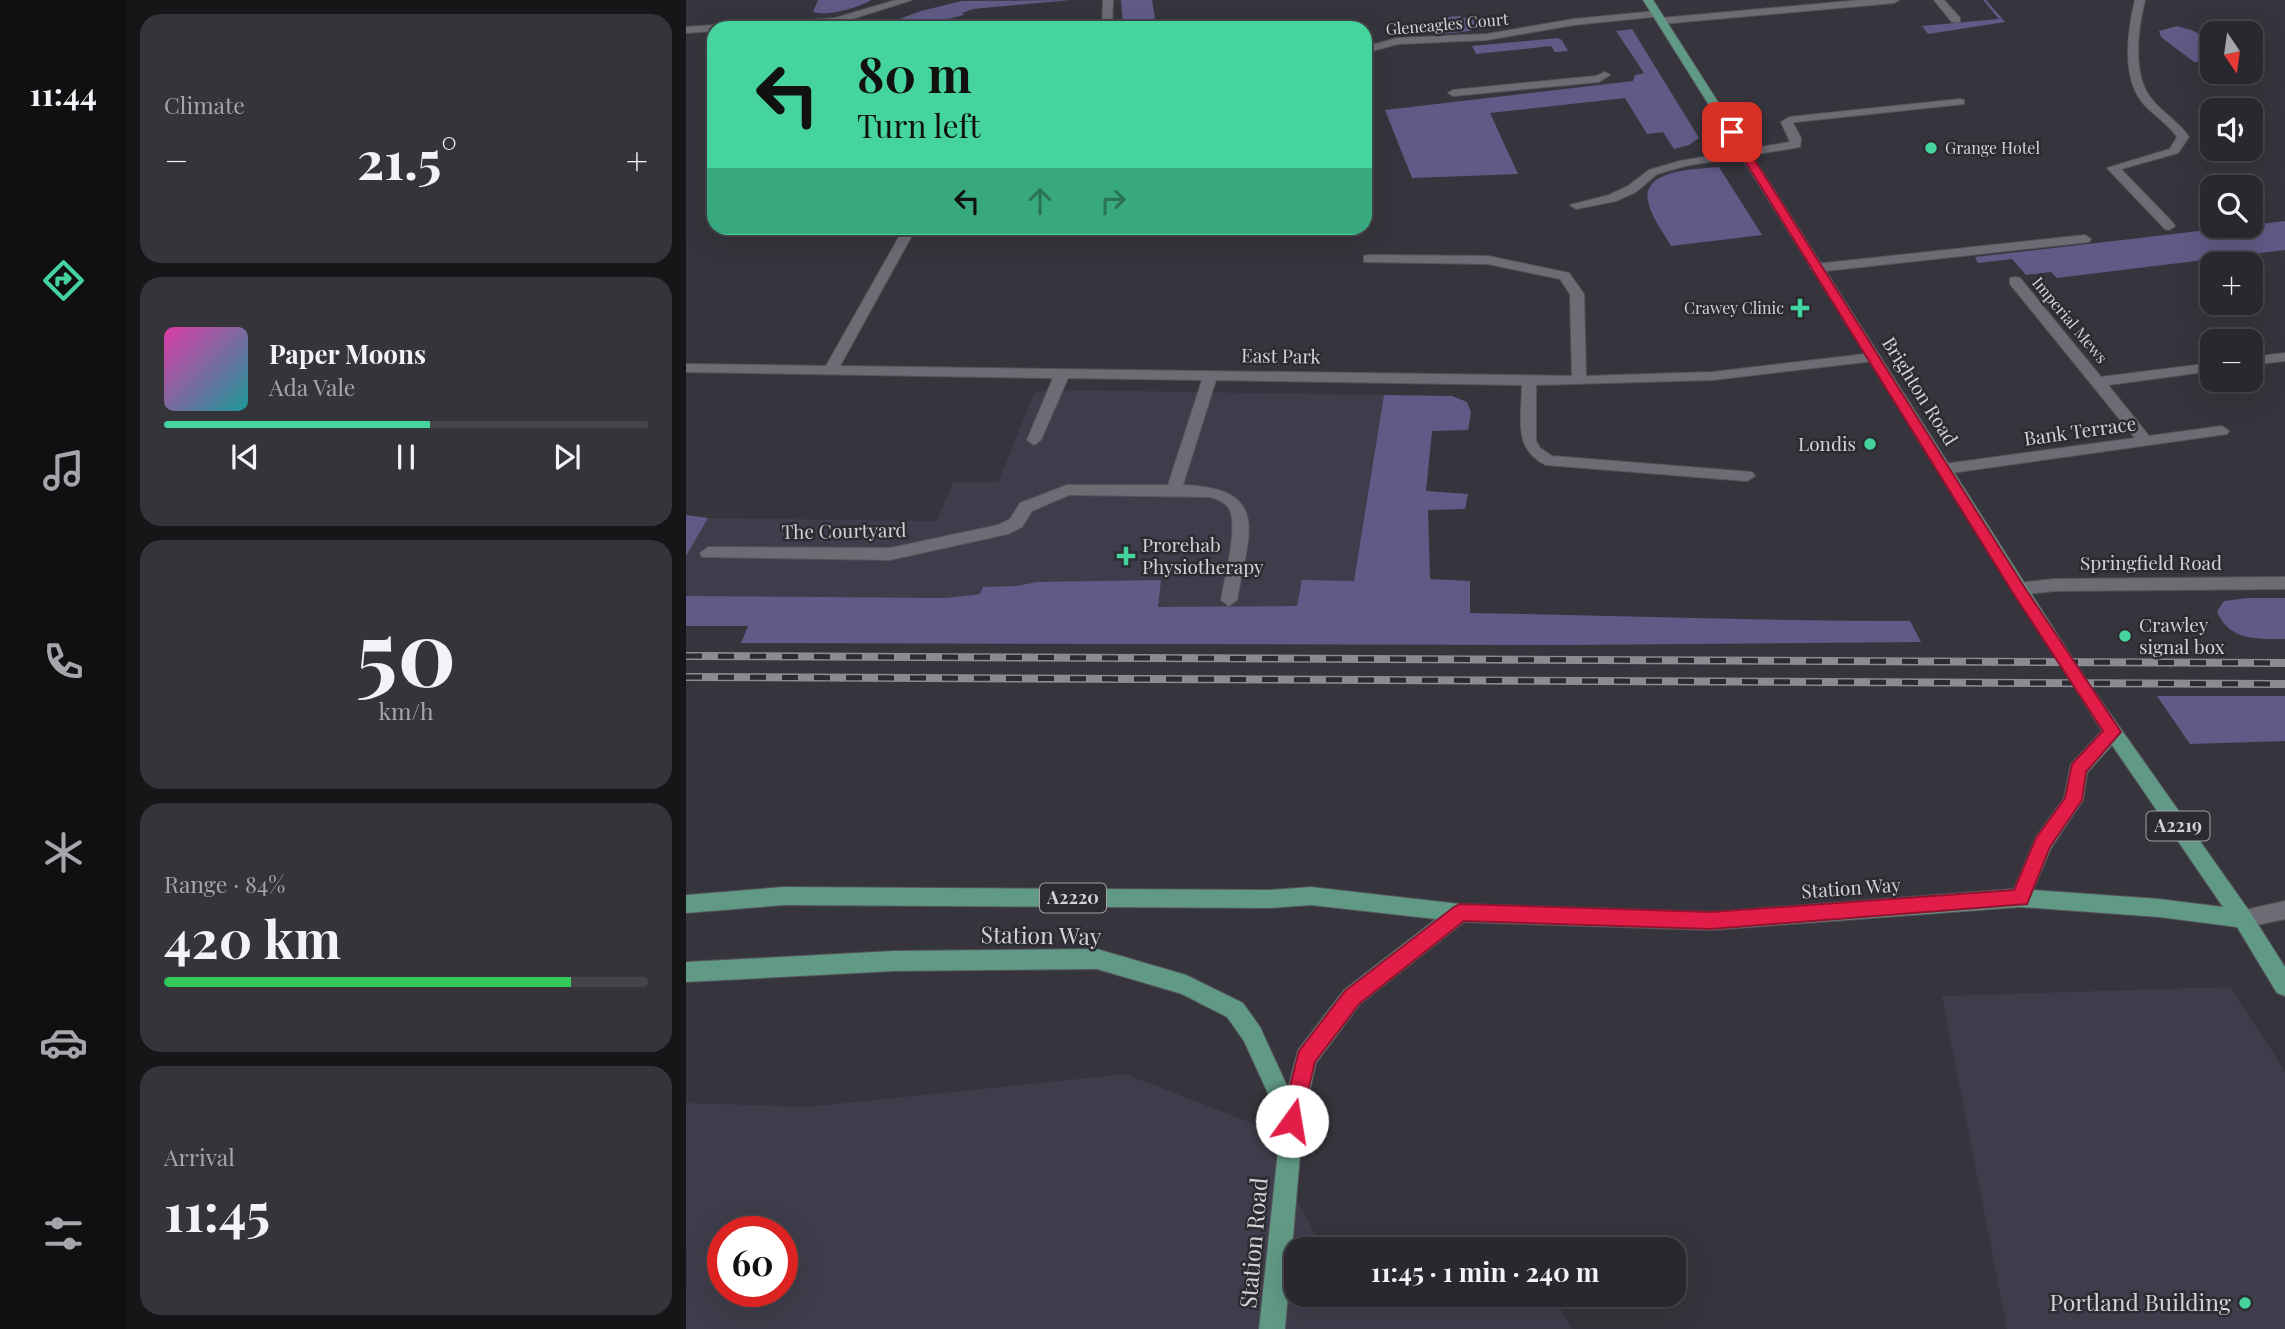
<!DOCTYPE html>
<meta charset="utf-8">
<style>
body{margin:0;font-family:"Playfair Display",serif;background:#34343a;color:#f1f3f6;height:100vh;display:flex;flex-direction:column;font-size:26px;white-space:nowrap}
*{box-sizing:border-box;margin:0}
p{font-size:23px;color:#a5a6aa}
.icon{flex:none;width:38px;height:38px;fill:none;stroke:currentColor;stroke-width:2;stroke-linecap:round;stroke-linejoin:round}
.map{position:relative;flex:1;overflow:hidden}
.details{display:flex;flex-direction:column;gap:14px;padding:14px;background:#161619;width:560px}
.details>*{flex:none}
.hud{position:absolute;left:21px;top:21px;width:665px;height:214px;border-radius:21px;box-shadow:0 7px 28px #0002,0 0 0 2px #44444a;background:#46d49e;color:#111;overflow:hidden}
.needle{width:46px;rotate:167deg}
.controls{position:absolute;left:1514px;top:21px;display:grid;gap:14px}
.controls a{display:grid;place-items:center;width:63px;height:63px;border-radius:14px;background:#28282e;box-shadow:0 7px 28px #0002,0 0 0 2px #44444a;font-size:35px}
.speed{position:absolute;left:21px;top:1216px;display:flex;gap:14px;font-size:35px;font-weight:700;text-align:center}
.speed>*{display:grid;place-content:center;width:91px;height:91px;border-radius:50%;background:#28282e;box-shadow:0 7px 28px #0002,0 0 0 2px #44444a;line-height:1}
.speed .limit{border:10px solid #d22;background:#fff;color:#111}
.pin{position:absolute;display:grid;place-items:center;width:60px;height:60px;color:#fff;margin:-30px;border-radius:14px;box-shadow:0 4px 10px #0006}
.me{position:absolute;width:77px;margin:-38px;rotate:13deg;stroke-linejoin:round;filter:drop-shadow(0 0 5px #0008)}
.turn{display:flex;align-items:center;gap:24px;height:147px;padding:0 35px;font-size:32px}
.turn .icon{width:91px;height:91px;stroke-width:2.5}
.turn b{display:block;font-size:49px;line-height:60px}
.lanes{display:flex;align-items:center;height:66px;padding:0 35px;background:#0003;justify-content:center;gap:35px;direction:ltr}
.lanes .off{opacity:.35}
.big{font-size:52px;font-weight:700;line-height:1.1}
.details .widget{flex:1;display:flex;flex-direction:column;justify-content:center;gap:10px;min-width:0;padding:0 24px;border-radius:21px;background:#34343a}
.details .dial{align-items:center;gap:0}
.dial b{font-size:91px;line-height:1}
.song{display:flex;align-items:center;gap:21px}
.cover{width:84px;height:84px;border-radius:10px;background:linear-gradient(135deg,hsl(320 70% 55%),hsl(180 70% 35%))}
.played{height:7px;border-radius:4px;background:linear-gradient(90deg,#46d49e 55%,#44444a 55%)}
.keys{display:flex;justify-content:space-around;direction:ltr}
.heat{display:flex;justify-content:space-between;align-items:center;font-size:38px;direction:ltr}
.charge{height:10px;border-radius:5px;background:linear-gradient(90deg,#34c759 84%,#44444a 0)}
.trip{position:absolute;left:598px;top:1237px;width:402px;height:70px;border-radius:21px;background:#28282e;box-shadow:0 7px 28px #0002,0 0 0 2px #44444a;font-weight:700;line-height:70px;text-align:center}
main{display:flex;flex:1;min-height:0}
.menu{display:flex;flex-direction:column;width:126px;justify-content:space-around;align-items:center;background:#101012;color:#a5a6aa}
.menu .icon{width:49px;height:49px}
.menu .on{color:#46d49e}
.menu b{font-size:32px;color:#f1f3f6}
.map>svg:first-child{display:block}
</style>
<main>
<nav class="menu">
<b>11:44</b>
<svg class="icon on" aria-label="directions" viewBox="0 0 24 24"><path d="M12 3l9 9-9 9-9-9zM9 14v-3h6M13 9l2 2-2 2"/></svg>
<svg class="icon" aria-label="music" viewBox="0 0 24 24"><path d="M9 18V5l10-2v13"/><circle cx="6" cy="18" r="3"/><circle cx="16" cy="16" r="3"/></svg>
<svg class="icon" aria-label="phone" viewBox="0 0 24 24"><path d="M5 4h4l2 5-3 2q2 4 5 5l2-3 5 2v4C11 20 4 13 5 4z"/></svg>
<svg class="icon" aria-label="climate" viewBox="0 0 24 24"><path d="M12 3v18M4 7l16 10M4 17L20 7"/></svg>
<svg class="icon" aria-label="car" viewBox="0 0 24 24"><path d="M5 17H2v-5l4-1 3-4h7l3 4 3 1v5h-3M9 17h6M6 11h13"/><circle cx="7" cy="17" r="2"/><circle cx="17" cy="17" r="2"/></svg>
<svg class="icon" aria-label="filters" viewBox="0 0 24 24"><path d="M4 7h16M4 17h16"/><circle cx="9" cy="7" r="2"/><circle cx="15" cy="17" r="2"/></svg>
</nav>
<section class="details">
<div class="widget"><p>Climate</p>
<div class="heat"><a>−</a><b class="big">21.5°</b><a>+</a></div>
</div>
<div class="widget">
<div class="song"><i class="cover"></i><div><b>Paper Moons</b><p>Ada Vale</p></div></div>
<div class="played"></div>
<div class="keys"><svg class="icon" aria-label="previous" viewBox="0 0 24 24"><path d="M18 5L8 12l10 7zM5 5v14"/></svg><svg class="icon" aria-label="pause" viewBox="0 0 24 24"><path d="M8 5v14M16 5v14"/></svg><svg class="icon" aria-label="next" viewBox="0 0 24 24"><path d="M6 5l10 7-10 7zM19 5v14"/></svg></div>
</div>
<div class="widget dial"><b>50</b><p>km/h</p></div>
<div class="widget"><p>Range · 84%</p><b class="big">420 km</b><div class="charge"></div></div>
<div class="widget"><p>Arrival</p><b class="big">11:45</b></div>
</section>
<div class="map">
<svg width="1599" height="1329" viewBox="0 0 1599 1329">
<rect width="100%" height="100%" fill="#36353d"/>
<!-- built -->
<g fill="#3f3d4b" fill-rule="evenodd">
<polygon points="390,390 698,395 664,611 363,612 293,594 260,598 0,596 0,556 22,518 251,521 267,482 312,482 349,392"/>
<polygon points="1544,987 1599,1071 1599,1329 1321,1329 1256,996"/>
<path d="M 440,1074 L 570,1125 L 637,1249 L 611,1250 L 611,1295 L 867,1295 L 886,1329 L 0,1329 L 0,1103 L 121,1107 ZM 37,1232 L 96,1232 L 96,1292 L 37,1292 Z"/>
</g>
<!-- green -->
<g fill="#615a86">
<path d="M 132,0 L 185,0 C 171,8 143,17 127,12 Z"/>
<polygon points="385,0 287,9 276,13 278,15 236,26 237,28 189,28 235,11 276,1"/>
<polygon points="435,0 466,0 469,18 465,24 434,28 437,23"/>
<polygon points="1297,0 1300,0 1319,22 1242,34 1236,26 1313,19"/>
<path d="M 774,16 L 775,18 L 789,17 L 795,29 C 778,31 749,39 736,27 L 763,24 L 760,17 Z"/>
<polygon points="1491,26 1508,31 1526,42 1526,60 1508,62 1475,37 1473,31"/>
<polygon points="946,29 1013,138 1003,145 988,149 977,132 961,134 939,98 804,113 832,174 726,178 699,110 947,81 949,75 958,73 930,31"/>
<polygon points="872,38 876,40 882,51 869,52 865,46 790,54 786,46"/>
<path d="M 1033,167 L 1076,235 L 985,246 C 977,232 965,217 962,201 C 956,169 1012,169 1033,167 Z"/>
<polygon points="1599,221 1599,250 1371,278 1365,272 1340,275 1326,259 1292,263 1289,257"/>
<path d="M 698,395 L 766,396 L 781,402 L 785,412 L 782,430 L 746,431 L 740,491 L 782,494 L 779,509 L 742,510 L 744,579 L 784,581 L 784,613 C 930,615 1077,621 1224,621 L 1235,642 L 883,645 L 55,643 L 62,626 L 0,626 L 0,596 L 260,598 L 294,594 L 297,587 L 331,586 L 351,582 L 475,580 L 472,607 L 611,606 L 616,580 L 668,581 Z"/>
<polygon points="0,515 22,518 0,556"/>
<path d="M 1562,598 L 1599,598 L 1599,639 C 1572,639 1542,641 1531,611 L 1538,601 Z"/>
<polygon points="1471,696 1599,696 1599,741 1504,744"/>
</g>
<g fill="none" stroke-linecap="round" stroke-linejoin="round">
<defs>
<g id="minor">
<polygon points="210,0 226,0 150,24 28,28 28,31 0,33 0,27 28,25 32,27 149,18"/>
<polygon points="417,0 427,0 426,28 416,28"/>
<polygon points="1175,0 1213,0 1208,3 975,24 970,21 975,18"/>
<polygon points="1248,0 1258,0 1274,18 1274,22 1266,22"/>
<path d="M 1449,0 L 1459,0 C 1452,28 1446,72 1464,97 C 1475,112 1492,121 1503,137 L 1492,153 L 1435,169 L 1487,223 L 1489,226 L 1483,230 L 1479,229 L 1421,168 L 1484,149 L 1491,137 C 1482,123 1467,115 1456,102 C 1435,75 1442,30 1449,0 Z"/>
<polygon points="971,11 976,14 975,16 888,25 801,40 712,44 679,53 679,47 711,38 801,34 888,19"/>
<polygon points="919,72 924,75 913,82 767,96 762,93 767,90 910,76"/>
<polygon points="1274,99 1278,100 1278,104 1110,122 1107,123 1115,138 1114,147 999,166 971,174 950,192 930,201 890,209 884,205 923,195 942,186 963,170 994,161 1104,142 1095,122 1103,117"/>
<path d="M 218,228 L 230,228 L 154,366 L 886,376 L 884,294 L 874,279 L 802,264 L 678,262 L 678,256 L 683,255 L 802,256 L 883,273 L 898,294 L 900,376 L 1027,372 L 1188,353 L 1195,357 L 1188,361 L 1027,380 L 850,385 L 850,441 L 854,448 L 866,456 L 1066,472 L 1069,476 L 1061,481 L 860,465 C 826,449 836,417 836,385 L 530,380 L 497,485 C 587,488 562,535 551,600 L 543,606 L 535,600 C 538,580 554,523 542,507 C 537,501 530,499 523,497 L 383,495 L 346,511 L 336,527 L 322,534 L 204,560 L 16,557 L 14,553 L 22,547 L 204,548 L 312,525 L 324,519 L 334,503 L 381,485 L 482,485 L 516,380 L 382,378 L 355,440 L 348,445 L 341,440 L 367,378 L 0,372 L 0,364 L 140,366 Z"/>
<polygon points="1399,235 1405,239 1403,242 1130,272 1124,268 1130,264"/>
<polygon points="1329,277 1334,278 1415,377 1526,363 1526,371 1422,385 1463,436 1536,426 1543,431 1541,434 1258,474 1253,473 1250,469 1258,464 1449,438 1324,284 1324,278"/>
<polygon points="1599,353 1599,361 1564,365 1564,357"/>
<polygon points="1599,577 1599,589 1368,591 1332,595 1324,589 1332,583 1368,579"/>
<polygon points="1599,901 1599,919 1557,928 1550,926 1547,919 1550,912"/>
</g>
<path id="major" d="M 957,0 L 967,0 L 1399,678 L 1564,912 L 1599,967 L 1599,996 L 1591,993 L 1551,927 L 1473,917 L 1334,907 L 1025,930 L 778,922 L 674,1004 L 630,1063 L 617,1121 L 599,1329 L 573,1329 L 595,1122 L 558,1041 L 541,1017 L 496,994 L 411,969 L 208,971 L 0,982 L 0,962 L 208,951 L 411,949 L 500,975 L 557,1003 L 574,1027 L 602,1088 L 612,1050 L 658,990 L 750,919 L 625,905 L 583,908 L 98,905 L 0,913 L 0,895 L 98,887 L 583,890 L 625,887 L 774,904 L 1025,912 L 1328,889 L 1350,837 L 1378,798 L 1385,764 L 1416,731 ZM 1426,745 L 1537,907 L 1473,899 L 1347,890 L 1365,848 L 1397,800 L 1401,773 Z"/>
</defs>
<!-- minor casing -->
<use href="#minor" stroke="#54545a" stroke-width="2"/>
<!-- major casing -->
<use href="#major" stroke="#54545a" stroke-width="2"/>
<!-- minor -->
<use href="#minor" fill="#6d6c75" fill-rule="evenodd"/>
<!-- major -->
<use href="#major" fill="#609985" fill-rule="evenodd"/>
<defs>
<g id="rail">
<polyline points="0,656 1599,663"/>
<polyline points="0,677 1599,684"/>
</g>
</defs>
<!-- rail casing -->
<use href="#rail" stroke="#8b8b91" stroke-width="8"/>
<!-- rail -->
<use href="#rail" stroke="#2c2b32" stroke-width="5" stroke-dasharray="16" stroke-linecap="butt"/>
</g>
<!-- route -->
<polygon fill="#e11d48" stroke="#92132f" stroke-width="2" points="1043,130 1051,132 1337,585 1435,732 1400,772 1396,800 1364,847 1341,904 1025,929 778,921 673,1004 629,1062 613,1128 606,1131 599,1128 595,1121 613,1051 659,991 768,907 774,904 1025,912 1328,890 1350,838 1379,798 1386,764 1417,731 1327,593 1041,132"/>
<!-- markers -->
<g fill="#46d49e" stroke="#2c2b32" stroke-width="2.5">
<circle cx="1245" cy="148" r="7"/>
<path d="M1110.5 297.5h7v7h7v7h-7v7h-7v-7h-7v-7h7z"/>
<circle cx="1184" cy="444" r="7"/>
<path d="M436.5 545.5h7v7h7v7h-7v7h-7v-7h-7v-7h7z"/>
<circle cx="1439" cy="636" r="7"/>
<circle cx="1559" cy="1303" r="7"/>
</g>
<g text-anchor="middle" stroke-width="5" stroke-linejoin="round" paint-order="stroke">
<!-- far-street labels -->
<g font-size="16" fill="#d3d3d7" stroke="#2c2b32">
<text transform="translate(761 24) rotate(-5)" y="6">Gleneagles Court</text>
<text transform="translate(1384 320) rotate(50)" y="6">Imperial Mews</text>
</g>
<!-- far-poi labels -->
<g font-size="16" fill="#d3d3d7" stroke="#2c2b32" text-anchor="start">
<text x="1259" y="154">Grange Hotel</text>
<text x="1098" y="314" text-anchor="end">Crawey Clinic</text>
</g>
<!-- shield labels -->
<g fill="#2c2b32" stroke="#a1a1a6" stroke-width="2">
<rect x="1460.5" y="811.5" width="63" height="29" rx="5"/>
<rect x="354" y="883.5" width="66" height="29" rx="5"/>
</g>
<g font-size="18" font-weight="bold" fill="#d3d3d7">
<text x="1492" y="832">A2219</text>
<text x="387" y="904">A2220</text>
</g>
<!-- street labels -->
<g font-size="19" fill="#d3d3d7" stroke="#2c2b32">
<text transform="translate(595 356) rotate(1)" y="7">East Park</text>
<text transform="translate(1234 391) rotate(58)" y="7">Brighton Road</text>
<text transform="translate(1394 431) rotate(-8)" y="7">Bank Terrace</text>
<text transform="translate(158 531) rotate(-1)" y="7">The Courtyard</text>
<text x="1465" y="570">Springfield Road</text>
<text transform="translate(1165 888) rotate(-4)" y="7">Station Way</text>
</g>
<!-- poi labels -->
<g font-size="19" fill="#d3d3d7" stroke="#2c2b32" text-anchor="start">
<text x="1170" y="451" text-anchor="end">Londis</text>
<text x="456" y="552">Prorehab<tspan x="456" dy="22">Physiotherapy</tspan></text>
<text x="1453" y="632">Crawley<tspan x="1453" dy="22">signal box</tspan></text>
</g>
<!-- near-street labels -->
<g font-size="23" fill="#d3d3d7" stroke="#2c2b32">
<text transform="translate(355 936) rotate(1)" y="8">Station Way</text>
<text transform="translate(568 1243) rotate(-85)" y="8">Station Road</text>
</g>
<!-- near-poi labels -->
<g font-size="23" fill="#d3d3d7" stroke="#2c2b32" text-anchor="end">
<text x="1545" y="1311">Portland Building</text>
</g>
</g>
</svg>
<div class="controls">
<a><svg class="needle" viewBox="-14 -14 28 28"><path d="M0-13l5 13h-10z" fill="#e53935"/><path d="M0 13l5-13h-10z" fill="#a5a6aa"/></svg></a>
<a><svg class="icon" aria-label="sound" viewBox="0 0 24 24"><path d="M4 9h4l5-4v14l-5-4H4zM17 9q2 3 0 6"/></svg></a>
<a><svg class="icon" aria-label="search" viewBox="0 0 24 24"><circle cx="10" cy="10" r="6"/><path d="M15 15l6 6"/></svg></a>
<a>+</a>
<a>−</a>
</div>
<div class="speed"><div class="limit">60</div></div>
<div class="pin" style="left:1046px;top:132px;background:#d93025"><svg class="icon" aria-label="arrive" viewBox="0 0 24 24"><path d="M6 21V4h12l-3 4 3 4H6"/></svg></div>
<svg class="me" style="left:606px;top:1121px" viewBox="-20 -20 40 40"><circle r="19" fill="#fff"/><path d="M0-13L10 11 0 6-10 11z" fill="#e11d48"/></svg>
<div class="trip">11:45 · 1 min · 240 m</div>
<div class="hud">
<div class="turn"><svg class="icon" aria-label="left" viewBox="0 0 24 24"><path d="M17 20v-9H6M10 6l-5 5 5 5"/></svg><div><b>80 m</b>Turn left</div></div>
<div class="lanes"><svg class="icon" aria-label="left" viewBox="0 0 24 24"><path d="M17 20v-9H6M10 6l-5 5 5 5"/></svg><svg class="icon off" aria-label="ahead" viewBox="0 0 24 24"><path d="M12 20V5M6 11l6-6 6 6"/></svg><svg class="icon off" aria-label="right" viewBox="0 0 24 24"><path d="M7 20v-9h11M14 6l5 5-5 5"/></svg></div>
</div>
</div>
</main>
